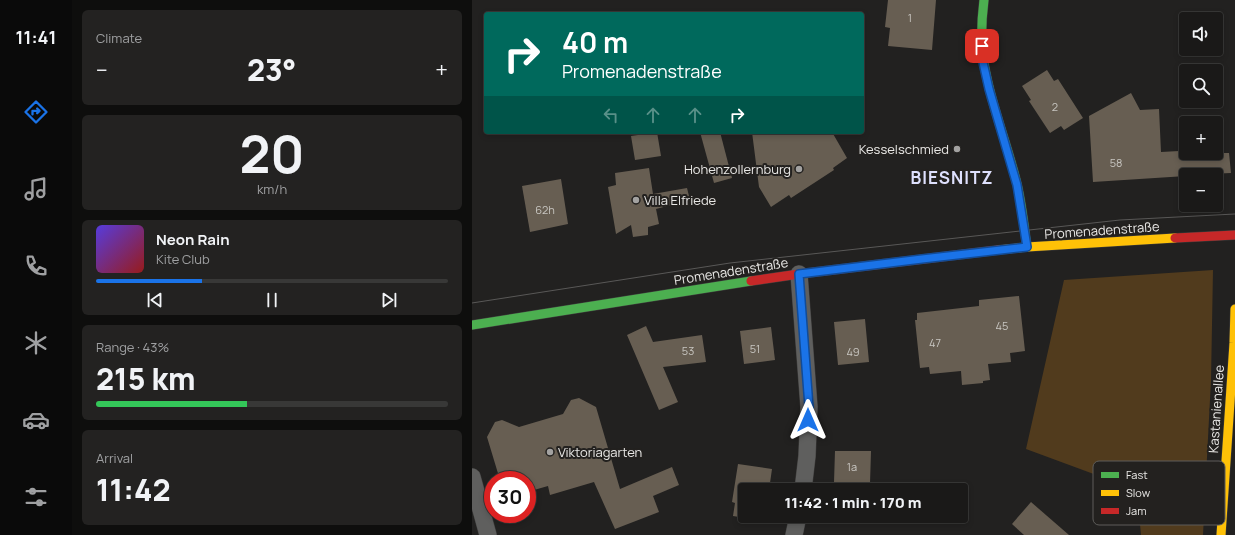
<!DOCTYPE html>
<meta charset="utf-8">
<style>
body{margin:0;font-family:Manrope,sans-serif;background:#232221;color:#f1f3f6;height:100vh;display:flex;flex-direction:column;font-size:15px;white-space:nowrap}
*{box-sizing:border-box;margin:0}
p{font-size:13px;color:#9fa0a2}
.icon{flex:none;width:22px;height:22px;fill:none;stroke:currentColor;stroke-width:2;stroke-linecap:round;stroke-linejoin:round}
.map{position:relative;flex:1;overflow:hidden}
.panel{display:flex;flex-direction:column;gap:10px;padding:10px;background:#0e0e0d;width:400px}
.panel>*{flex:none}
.banner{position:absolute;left:12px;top:12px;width:380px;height:122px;border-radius:4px;box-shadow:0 2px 6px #0003,0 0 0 1px #383837;background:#00695c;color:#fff;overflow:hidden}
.tools{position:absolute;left:707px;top:12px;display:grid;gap:8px}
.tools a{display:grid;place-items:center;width:44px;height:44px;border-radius:4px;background:#1a1918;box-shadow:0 2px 6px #0003,0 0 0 1px #383837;font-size:20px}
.speed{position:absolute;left:12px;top:471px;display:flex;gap:8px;font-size:20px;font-weight:700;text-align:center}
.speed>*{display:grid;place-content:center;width:52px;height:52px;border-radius:50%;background:#1a1918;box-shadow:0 2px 6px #0003,0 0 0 1px #383837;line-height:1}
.speed .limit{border:6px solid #d22;background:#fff;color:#111}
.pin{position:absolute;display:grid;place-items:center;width:34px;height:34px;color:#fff;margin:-17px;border-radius:8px;box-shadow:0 2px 6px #0006}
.me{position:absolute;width:44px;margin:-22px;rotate:0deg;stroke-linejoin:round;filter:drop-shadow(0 0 3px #0008)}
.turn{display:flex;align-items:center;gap:14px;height:84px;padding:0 12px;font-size:18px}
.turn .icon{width:52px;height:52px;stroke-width:2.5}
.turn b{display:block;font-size:28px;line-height:34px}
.lanes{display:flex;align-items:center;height:38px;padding:0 12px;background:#0003;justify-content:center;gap:20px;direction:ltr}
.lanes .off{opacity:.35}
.big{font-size:30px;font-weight:800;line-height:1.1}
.panel .tile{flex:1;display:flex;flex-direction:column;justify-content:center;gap:6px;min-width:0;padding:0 14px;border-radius:6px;background:#232221}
.panel .dial{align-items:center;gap:0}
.dial b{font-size:52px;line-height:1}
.song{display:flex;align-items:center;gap:12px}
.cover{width:48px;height:48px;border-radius:6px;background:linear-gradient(135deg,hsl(250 70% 55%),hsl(0 70% 35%))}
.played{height:4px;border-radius:2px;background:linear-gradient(90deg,#1a73e8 30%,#383837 30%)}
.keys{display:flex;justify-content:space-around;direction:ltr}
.heat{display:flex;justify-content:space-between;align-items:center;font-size:22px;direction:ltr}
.charge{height:6px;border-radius:3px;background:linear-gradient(90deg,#34c759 43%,#383837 0)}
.trip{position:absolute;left:266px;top:483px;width:230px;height:40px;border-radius:4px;background:#1a1918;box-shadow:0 2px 6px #0003,0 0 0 1px #383837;font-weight:800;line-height:40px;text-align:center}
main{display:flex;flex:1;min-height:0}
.tabs{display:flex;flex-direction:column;width:72px;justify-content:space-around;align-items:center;background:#0a0a0a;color:#9fa0a2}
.tabs .icon{width:28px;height:28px}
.tabs .selected{color:#1a73e8}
.tabs b{font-size:18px;color:#f1f3f6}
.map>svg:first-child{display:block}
</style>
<main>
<nav class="tabs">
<b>11:41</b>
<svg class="icon selected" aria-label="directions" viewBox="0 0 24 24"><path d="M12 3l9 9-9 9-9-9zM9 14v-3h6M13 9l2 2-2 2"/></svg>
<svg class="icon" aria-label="music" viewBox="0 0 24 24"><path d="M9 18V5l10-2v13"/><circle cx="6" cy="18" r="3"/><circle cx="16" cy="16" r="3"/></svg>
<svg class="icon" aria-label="phone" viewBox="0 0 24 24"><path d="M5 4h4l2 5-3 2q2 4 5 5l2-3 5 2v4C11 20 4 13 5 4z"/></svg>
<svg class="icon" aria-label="climate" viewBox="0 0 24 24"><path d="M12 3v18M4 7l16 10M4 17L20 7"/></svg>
<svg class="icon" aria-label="car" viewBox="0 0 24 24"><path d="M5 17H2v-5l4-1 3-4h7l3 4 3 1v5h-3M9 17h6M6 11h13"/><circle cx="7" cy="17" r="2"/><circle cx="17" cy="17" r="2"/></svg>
<svg class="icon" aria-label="filters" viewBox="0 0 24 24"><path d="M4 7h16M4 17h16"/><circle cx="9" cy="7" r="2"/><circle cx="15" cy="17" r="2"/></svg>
</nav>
<section class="panel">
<div class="tile"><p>Climate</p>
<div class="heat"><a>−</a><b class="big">23°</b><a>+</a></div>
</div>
<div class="tile dial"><b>20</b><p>km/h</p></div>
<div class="tile">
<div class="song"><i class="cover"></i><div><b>Neon Rain</b><p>Kite Club</p></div></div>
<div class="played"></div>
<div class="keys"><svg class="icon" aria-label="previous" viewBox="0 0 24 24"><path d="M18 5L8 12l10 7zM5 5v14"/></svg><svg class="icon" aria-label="pause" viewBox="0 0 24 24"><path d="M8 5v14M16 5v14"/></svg><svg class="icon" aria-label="next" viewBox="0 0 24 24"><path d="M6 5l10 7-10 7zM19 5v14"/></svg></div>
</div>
<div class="tile"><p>Range · 43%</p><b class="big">215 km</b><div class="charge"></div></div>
<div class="tile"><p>Arrival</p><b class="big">11:42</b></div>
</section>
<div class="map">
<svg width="763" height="535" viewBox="0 0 763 535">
<rect width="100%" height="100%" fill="#222120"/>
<!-- green -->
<polygon fill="#513b1d" points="741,270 739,380 731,535 669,535 665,490 554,449 592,280"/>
<!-- building -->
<g fill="#675e52">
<polygon points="416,0 464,0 460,50 416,46 418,28 413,27"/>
<polygon points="575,70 582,81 586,79 611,118 592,130 589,126 578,133 557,101 559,100 550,86"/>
<polygon points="659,93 668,110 687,109 689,152 707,151 707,153 757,153 759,173 714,175 714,176 621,182 617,116"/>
<polygon points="165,132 185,132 189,156 163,160 159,136 166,135"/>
<polygon points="228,132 248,132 260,178 242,183"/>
<polygon points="280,132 360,132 375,158 361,168 362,170 319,198 317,195 299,207 287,187"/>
<polygon points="177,168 181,194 215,188 218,200 184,209 187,224 176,227 176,235 161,237 159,225 144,234 136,187 144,185 143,173"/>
<polygon points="89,179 96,224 58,232 50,186"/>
<polygon points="547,296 553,351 538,353 539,362 516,364 518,380 511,381 511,383 490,385 489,371 458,374 457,367 448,368 443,320 445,320 445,313 507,306 507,300"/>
<polygon points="393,319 397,362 366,365 362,322"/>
<polygon points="174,326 181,342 230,335 234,362 191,367 206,402 187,410 155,335"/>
<polygon points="299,327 303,360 272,364 268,331"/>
<polygon points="107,398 124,407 148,489 200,467 207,485 181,496 187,512 143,529 122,482 78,495 76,486 55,492 55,480 28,480 15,437 23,422 30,420 47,427 91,414 99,400"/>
<polygon points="363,451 399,451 398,483 362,482"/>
<polygon points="266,464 300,469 297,490 273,490 273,516 293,516 292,521 261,516 263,503 260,502"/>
<polygon points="559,502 597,535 552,535 540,524"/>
</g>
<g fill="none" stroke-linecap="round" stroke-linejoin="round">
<defs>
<g id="street">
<polyline points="327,274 337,407 335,456 331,490"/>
<polyline points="0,477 16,535"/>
<polyline points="322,535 326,516"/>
</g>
<g id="fast">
<path d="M 512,0 C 510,16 509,32 510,49 C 515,95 534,139 545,184 C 550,205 552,226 555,247"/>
<polyline points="0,325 279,281"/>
</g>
<g id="slow">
<polyline points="526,250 555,247 703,238"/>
<polyline points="749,535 762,343 763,309"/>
</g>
<g id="jam">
<polyline points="703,238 763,235"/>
<polyline points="279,281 327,274 526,250"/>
</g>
</defs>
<!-- street casing -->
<use href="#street" stroke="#3f3e3d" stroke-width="18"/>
<!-- fast casing -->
<use href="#fast" stroke="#3f3e3d" stroke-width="10"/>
<!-- slow casing -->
<use href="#slow" stroke="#3f3e3d" stroke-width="10"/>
<!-- jam casing -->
<use href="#jam" stroke="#3f3e3d" stroke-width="10"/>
<!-- street -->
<use href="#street" stroke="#5f5f5e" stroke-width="17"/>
<!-- fast -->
<use href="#fast" stroke="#4caf50" stroke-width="9"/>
<!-- slow -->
<use href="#slow" stroke="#ffc107" stroke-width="9"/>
<!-- jam -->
<use href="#jam" stroke="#c62828" stroke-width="9"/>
<!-- tram -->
<polyline stroke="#595857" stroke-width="1" points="0,303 258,263 648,220 763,214"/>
</g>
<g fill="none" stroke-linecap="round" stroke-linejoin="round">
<defs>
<polyline id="route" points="336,420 337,407 327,274 450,259 555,247 545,185 517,89 510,58 510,46"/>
</defs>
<!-- route casing -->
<use href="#route" stroke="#114b97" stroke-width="10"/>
<!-- route -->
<use href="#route" stroke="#1a73e8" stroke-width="7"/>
</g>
<!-- markers -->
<g fill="#a3a2a1" stroke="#23211f" stroke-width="1.5">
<circle cx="485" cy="149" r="4"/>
<circle cx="327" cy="169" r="4"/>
<circle cx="164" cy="200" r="4"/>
<circle cx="78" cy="452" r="4"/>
</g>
<g text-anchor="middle" stroke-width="4" stroke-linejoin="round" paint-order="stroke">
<!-- number labels -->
<g font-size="11" fill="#c8c6c1">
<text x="438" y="22">1</text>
<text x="583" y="111">2</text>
<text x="644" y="167">58</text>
<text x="73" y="214">62h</text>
<text x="530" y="330">45</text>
<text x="463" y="347">47</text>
<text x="283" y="353">51</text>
<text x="216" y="355">53</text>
<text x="381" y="356">49</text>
<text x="380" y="471">1a</text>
</g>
<!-- poi labels -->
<g font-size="13" fill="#e9e8e6" stroke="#23211f" text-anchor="end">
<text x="477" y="154">Kesselschmied</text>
<text x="319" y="174">Hohenzollernburg</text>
<text x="172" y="205" text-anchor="start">Villa Elfriede</text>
<text x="86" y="457" text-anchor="start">Viktoriagarten</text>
</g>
<!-- street labels -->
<g font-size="13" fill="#e9e8e6" stroke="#23211f">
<text transform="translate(630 230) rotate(-4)" y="5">Promenadenstraße</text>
<text transform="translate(259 271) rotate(-9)" y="5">Promenadenstraße</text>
<text transform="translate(744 409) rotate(-86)" y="5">Kastanienallee</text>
</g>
<!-- district labels -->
<g font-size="17" font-weight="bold" letter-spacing="1" fill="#dee0fd" stroke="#23211f">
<text x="480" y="184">BIESNITZ</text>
</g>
</g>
<!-- legend -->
<rect x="621" y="461" width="132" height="64" rx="6" fill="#23211f" stroke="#5e5d5b" stroke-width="1"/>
<rect x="629" y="472" width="18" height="6" fill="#4caf50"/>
<rect x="629" y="490" width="18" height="6" fill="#ffc107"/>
<rect x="629" y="508" width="18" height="6" fill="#c62828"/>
<g font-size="11" fill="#e9e8e6">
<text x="654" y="479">Fast</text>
<text x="654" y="497">Slow</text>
<text x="654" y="515">Jam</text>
</g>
</svg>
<div class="tools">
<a><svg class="icon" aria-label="sound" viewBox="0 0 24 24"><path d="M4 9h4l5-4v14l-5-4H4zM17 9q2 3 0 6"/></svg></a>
<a><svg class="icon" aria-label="search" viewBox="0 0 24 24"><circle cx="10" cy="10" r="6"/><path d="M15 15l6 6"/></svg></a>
<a>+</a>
<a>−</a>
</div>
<div class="speed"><div class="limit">30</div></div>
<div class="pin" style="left:510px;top:46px;background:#d93025"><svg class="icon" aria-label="arrive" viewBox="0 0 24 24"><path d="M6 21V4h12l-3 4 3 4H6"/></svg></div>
<svg class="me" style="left:336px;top:420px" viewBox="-20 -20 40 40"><path d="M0-17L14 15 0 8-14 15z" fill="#1a73e8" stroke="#fff" stroke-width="4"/></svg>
<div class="trip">11:42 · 1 min · 170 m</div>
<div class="banner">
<div class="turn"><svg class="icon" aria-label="right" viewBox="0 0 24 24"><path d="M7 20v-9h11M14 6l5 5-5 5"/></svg><div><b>40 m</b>Promenadenstraße</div></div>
<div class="lanes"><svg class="icon off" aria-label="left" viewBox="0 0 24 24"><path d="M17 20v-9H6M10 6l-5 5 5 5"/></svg><svg class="icon off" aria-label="ahead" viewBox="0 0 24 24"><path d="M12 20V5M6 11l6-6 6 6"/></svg><svg class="icon off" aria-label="ahead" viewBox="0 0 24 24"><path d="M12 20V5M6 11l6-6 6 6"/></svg><svg class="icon" aria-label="right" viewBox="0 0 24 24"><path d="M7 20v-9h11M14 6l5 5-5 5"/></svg></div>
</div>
</div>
</main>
